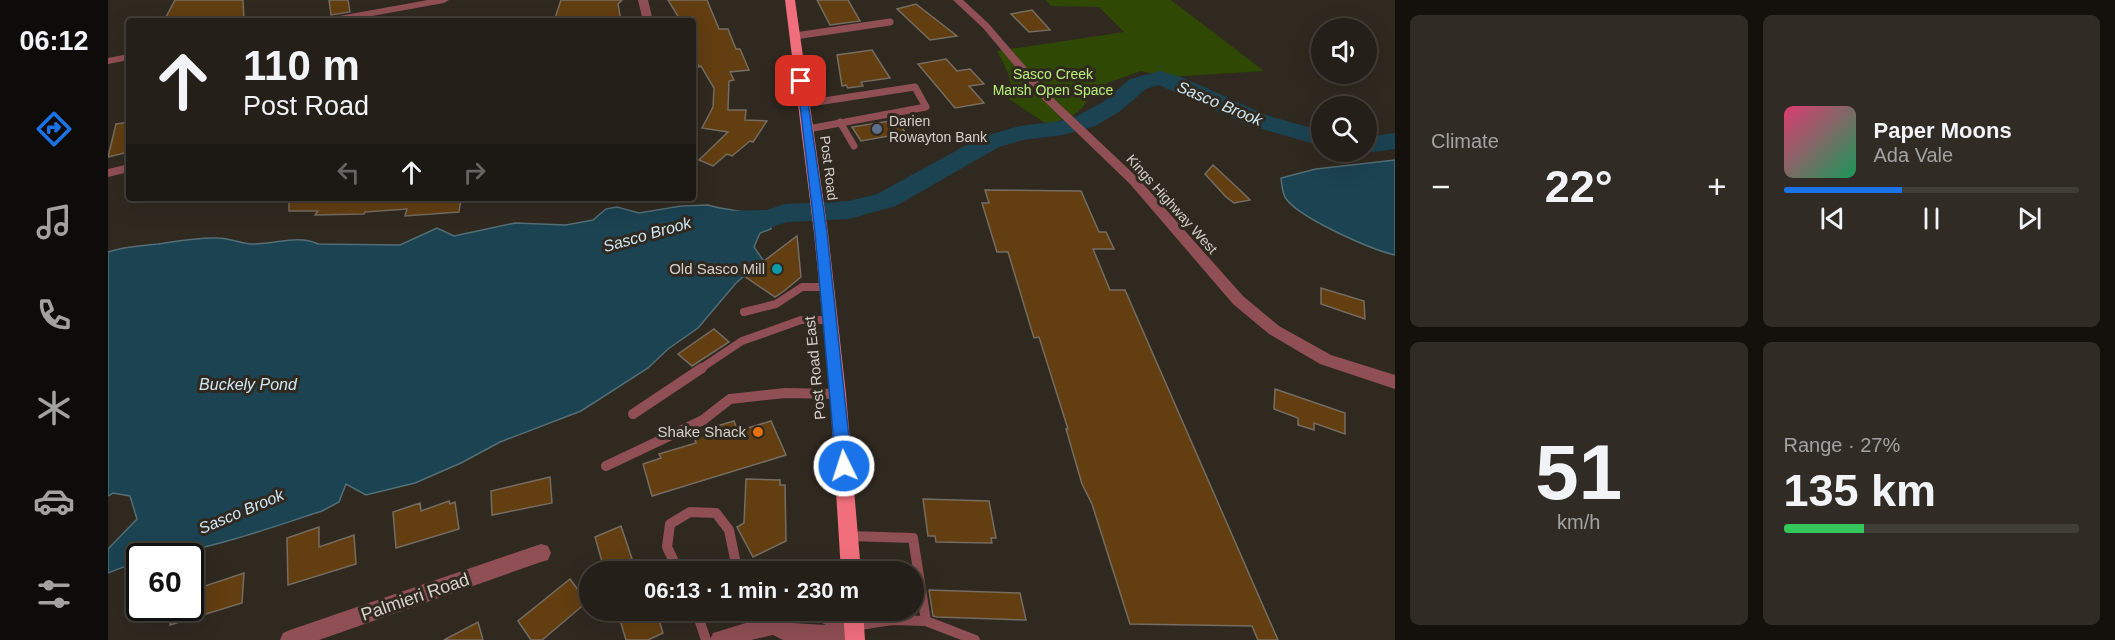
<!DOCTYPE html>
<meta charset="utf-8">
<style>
body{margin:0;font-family:Helvetica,sans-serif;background:#302c25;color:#f1f3f6;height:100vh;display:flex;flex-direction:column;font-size:22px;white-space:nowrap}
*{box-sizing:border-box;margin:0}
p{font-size:20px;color:#a3a2a2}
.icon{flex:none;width:33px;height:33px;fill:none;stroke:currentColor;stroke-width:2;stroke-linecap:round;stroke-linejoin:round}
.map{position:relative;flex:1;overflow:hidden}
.panel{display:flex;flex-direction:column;gap:15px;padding:15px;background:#14110d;width:720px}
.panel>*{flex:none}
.hud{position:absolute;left:18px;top:18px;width:570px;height:183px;border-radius:6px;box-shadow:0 6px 24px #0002,0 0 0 2px #413d37;background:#241f18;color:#f1f3f6;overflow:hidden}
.controls{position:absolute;left:1203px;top:18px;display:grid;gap:12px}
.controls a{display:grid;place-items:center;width:66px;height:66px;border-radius:50%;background:#241f18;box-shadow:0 6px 24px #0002,0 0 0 2px #413d37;font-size:30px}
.speed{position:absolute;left:18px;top:543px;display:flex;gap:12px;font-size:30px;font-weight:700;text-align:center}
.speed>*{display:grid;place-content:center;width:78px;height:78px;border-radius:50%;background:#241f18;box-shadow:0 6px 24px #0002,0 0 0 2px #413d37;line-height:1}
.speed .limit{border:3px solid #111;border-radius:9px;background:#fff;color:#111}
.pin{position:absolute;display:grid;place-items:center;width:51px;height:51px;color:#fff;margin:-26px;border-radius:12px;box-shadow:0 3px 9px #0006}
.me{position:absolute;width:66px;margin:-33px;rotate:356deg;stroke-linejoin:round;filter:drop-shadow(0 0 4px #0008)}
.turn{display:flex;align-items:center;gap:21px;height:126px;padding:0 18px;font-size:27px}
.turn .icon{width:78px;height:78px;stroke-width:2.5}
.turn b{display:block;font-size:42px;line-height:51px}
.lanes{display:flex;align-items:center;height:57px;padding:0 18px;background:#0003;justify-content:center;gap:30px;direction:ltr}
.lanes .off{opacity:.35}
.big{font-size:45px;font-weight:700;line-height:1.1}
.panel .card{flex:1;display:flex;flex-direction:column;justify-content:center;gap:9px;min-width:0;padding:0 21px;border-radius:9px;background:#302c25}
.panel .dial{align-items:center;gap:0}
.dial b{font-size:78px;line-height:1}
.song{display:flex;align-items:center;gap:18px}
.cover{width:72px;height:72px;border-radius:9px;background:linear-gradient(135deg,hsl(340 70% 55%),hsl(150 70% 35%))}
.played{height:6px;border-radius:3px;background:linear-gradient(90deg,#1a73e8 40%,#413d37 40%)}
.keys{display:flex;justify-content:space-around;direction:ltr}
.heat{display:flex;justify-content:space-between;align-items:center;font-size:33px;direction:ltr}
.charge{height:9px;border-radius:4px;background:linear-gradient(90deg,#34c759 27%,#413d37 0)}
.panel .tiles{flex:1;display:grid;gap:15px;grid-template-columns:repeat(2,1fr)}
.trip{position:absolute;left:471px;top:561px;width:345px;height:60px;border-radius:30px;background:#241f18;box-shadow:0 6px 24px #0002,0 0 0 2px #413d37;font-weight:700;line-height:60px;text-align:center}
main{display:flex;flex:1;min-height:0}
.dock{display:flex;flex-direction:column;width:108px;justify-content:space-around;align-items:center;background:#0e0c0a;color:#a3a2a2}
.dock .icon{width:42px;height:42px}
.dock .on{color:#1a73e8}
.dock b{font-size:27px;color:#f1f3f6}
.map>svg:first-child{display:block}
</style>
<main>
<nav class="dock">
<b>06:12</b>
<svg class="icon on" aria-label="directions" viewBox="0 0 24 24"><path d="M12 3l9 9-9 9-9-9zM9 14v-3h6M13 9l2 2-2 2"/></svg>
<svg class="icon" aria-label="music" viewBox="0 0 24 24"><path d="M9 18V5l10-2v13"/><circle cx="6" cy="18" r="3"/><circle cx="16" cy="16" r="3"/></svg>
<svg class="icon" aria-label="phone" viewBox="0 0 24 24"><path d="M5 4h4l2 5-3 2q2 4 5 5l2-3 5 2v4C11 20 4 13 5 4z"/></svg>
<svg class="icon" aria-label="climate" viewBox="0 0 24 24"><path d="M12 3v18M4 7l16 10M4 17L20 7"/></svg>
<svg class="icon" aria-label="car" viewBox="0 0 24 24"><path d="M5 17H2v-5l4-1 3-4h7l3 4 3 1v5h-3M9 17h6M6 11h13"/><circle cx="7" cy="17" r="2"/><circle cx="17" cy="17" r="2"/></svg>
<svg class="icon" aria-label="filters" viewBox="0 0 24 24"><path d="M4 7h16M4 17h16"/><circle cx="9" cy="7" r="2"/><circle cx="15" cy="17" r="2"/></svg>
</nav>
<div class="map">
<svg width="1287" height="640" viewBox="0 0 1287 640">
<rect width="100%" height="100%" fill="#302920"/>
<!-- green -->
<path fill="#2f4803" d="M 938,0 L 1063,0 L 1156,71 L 1060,77 L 1033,71 L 999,83 L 984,93 L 975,107 L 966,115 L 940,125 L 901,99 C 907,83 897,66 889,51 L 1016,32 L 991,7 L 943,6 Z"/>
<!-- water -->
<g fill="#1b4352" stroke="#536e76" stroke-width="1.5">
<path d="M 1287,160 L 1287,255 C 1264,250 1194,219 1179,200 C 1174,195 1174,185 1173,178 L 1208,169 Z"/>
<path d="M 600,205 C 618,211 647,211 661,219 L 663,229 L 652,233 L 646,247 L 655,260 L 628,283 L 590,328 L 560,349 L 540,368 L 473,411 L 392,442 L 353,463 L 307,483 L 258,495 L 238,484 L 231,502 L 214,511 C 162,528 85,556 32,556 L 31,561 L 0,573 L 0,549 L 29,519 L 22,496 L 5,493 L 0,496 L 0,252 C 17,246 32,246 50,244 C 70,241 90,237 110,238 C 121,238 131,243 142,244 C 166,245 189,234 210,244 L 292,245 L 329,228 L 346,236 L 407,223 L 458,225 L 485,220 L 498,209 L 509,207 L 531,213 L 573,206 Z"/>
</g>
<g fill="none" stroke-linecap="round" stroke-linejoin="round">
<!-- river -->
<g fill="#1b4352" fill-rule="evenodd">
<polygon points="1052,71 1076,78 1158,115 1214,131 1214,146 1140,125 1051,85 1038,89 1011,112 987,126 955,135 915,140 891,147 788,206 741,219 680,222 661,228 618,229 608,227 604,220 608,213 618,211 659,210 677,204 741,201 769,194 873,137 912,126 953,121 969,116 995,102 1022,79"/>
<polygon points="1287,133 1287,149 1258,153 1254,152 1258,152 1258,137"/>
</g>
</g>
<!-- building -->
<g fill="#623e10" stroke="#756c62" stroke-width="1.5">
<polygon points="67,0 135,0 136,21 56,21"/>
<polygon points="221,0 240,0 242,12 223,15"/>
<polygon points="453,0 514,0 510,4 513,21 447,18"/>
<polygon points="560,0 599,0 611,29 620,29 628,49 632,49 641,70 622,72 626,80 621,81 620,110 638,110 637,120 659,121 645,142 642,141 624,156 619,154 605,166 591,160 620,132 594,128 605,107 606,88 593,66 591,67 585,53 585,17 571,18"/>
<polygon points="709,0 740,0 752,21 722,25"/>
<polygon points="808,4 849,36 822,40 789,9"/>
<polygon points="924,10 942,30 921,32 903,14"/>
<polygon points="764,50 782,78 753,82 755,86 740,88 738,85 734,86 729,55"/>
<polygon points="838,59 849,71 862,69 876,84 861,86 876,103 847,108 810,64"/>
<polygon points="788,120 798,133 753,141 744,127"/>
<polygon points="21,122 21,152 0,157 8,124"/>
<polygon points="1105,165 1135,193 1142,200 1126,203 1118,197 1097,174"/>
<polygon points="877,190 973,191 991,232 998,232 1006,249 985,249 1002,290 1017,290 1170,640 1150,640 1144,626 1022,624 984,504 974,484 958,429 960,429 931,337 926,338 900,252 889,252 874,203 881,203"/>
<polygon points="181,198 353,198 351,212 297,216 299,209 257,212 256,214 207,215 210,211 181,211"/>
<polygon points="689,236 693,277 676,291 667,297 636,276"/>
<polygon points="1213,288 1256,301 1257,319 1213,304"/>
<polygon points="606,329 621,342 584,366 570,354"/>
<polygon points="1167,389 1237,413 1237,434 1206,423 1206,430 1190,425 1190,418 1166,409"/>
<polygon points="626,421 630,431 663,421 678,455 544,496 535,464 553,458 551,454 588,443 585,433"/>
<polygon points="442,477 444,503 384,515 383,491"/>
<polygon points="638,479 672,480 672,485 677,485 678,541 645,557 629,527 636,523"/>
<polygon points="815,499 881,501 888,538 883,538 884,543 828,542 827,536 820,536"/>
<polygon points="341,501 342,504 347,502 351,529 288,548 285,512 312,503 313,511"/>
<polygon points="513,526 527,568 520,572 497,572 487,537"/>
<polygon points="211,527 211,547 246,535 248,564 180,585 179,538"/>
<polygon points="136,573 134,603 62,625 64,608 82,608 82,591"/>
<polygon points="462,579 479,602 434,640 423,640 410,621"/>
<polygon points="821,590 912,593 918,620 829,617 825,616"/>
<polygon points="509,610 548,610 555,633 540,640 518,640"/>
<polygon points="370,622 375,640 336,640"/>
</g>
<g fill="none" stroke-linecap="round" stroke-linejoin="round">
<!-- service-far2 -->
<g stroke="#8f4f54" stroke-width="7">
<polyline points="687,36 782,22"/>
<polyline points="696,104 807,87 818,107 700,129"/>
<polyline points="732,122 746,146"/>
</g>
<!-- service-far1 -->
<g stroke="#8f4f54" stroke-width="8">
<polyline points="636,312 668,304 694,287 718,287"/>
<polyline points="592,369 634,341 693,320 722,320"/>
</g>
<!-- service -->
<g stroke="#8f4f54" stroke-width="10">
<polyline points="525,414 594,368"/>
<polyline points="498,466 595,420 622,399 677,393 730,394"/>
<polyline points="741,536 805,538 818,621"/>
<polyline points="571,572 559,547 562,524 582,512 608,513 621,530 628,564 612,572"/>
<polyline points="588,610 598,640"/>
<polyline points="746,626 784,620 818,621 867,640"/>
</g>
<!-- minor -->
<g fill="#8f4f54" fill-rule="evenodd">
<polygon points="530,0 540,0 545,21 535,21"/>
<polygon points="845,0 855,0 881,24 943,96 1030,178 1135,296 1171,326 1223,355 1287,375 1287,389 1212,364 1161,334 1125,304 1022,184 935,100 875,28"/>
<polygon points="21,164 21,172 0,177 0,169"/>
<polygon points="433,544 440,546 443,553 440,560 433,562 211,640 172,640 175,633 182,630"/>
<path d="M 667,610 L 733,610 L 753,619 L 756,626 L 753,633 L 738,640 L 675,640 L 665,635 L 643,640 L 602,640 L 605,633 L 661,616 ZM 710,621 L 718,625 L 684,623 L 685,622 Z"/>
</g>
<!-- tertiary -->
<g fill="#8f4f54" fill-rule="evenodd">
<polygon points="320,0 341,0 336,3 236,21 215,21 220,18"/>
<polygon points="21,54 21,60 0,64 0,58"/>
</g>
<!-- primary -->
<g fill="#f16f7d" fill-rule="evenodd">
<polygon points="677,0 687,0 720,233 738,394 753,572 733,572 722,394 706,233"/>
<polygon points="735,610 755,610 757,640 737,640"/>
</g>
</g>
<!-- route -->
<polygon fill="#1a73e8" stroke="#114b97" stroke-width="1.5" points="689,79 697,81 719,233 744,466 741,471 736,473 730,471 728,466 707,233"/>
<!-- markers -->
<circle fill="#5c6f8a" stroke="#302920" stroke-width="2" cx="769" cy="129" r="6"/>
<circle fill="#0f9aa8" stroke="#302920" stroke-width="2" cx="669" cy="269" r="6"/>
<circle fill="#e8710a" stroke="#302920" stroke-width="2" cx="650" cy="432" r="6"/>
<g text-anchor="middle" stroke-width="6" stroke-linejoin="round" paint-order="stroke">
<!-- far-park labels -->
<g font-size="14" fill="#baf179" stroke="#302920">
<text x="945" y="79">Sasco Creek<tspan x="945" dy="16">Marsh Open Space</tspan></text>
</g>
<!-- far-poi labels -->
<g font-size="14" fill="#d5d1cb" stroke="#302920" text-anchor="start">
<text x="781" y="126">Darien<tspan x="781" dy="16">Rowayton Bank</tspan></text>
</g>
<!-- far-street labels -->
<g font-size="14" fill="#d5d1cb" stroke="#302920">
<text transform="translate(721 168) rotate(83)" y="5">Post Road</text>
<text transform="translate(1064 204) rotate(48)" y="5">Kings Highway West</text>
</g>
<!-- poi labels -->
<g font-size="15" fill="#d5d1cb" stroke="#302920" text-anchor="end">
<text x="657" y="274">Old Sasco Mill</text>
<text x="638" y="437">Shake Shack</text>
</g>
<!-- street labels -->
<g font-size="15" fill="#d5d1cb" stroke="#302920">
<text transform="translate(707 368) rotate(-96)" y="5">Post Road East</text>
</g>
<!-- water labels -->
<g font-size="16" font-style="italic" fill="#cee8f4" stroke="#302920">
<text transform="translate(1112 103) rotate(23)" y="6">Sasco Brook</text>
<text transform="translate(539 234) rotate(-16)" y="6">Sasco Brook</text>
<text x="140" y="390">Buckely Pond</text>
<text transform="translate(133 511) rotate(-23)" y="6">Sasco Brook</text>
</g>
<!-- near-street labels -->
<g font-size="18" fill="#d5d1cb" stroke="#302920">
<text transform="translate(307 597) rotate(-19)" y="6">Palmieri Road</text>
</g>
</g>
</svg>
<div class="controls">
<a><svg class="icon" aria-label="sound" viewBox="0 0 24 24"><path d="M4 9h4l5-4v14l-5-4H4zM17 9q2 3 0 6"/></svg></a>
<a><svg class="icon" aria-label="search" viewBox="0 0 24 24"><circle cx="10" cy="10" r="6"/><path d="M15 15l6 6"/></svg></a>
</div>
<div class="speed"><div class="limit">60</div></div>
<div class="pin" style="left:693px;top:81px;background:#d93025"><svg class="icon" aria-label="arrive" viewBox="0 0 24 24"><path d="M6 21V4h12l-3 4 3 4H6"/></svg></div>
<svg class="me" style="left:736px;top:466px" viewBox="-20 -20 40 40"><circle r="17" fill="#1a73e8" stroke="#fff" stroke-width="3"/><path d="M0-11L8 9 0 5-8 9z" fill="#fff"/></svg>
<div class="trip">06:13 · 1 min · 230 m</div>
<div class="hud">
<div class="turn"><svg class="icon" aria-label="ahead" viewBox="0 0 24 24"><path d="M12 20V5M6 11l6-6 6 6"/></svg><div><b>110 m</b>Post Road</div></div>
<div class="lanes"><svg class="icon off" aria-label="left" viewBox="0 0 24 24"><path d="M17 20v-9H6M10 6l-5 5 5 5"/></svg><svg class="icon" aria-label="ahead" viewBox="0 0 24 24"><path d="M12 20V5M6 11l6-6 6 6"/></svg><svg class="icon off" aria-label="right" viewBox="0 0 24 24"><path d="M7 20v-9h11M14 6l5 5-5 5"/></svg></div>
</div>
</div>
<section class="panel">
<div class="tiles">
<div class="card"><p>Climate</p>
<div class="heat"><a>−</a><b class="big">22°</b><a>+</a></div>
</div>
<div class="card">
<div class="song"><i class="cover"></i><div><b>Paper Moons</b><p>Ada Vale</p></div></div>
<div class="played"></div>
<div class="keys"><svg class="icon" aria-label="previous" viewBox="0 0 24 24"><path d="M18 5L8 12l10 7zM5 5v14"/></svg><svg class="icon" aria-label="pause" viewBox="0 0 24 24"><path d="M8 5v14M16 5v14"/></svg><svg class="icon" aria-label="next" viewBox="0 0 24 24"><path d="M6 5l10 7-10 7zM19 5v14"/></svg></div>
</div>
<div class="card dial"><b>51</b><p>km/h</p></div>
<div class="card"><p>Range · 27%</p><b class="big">135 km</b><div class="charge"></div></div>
</div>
</section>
</main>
